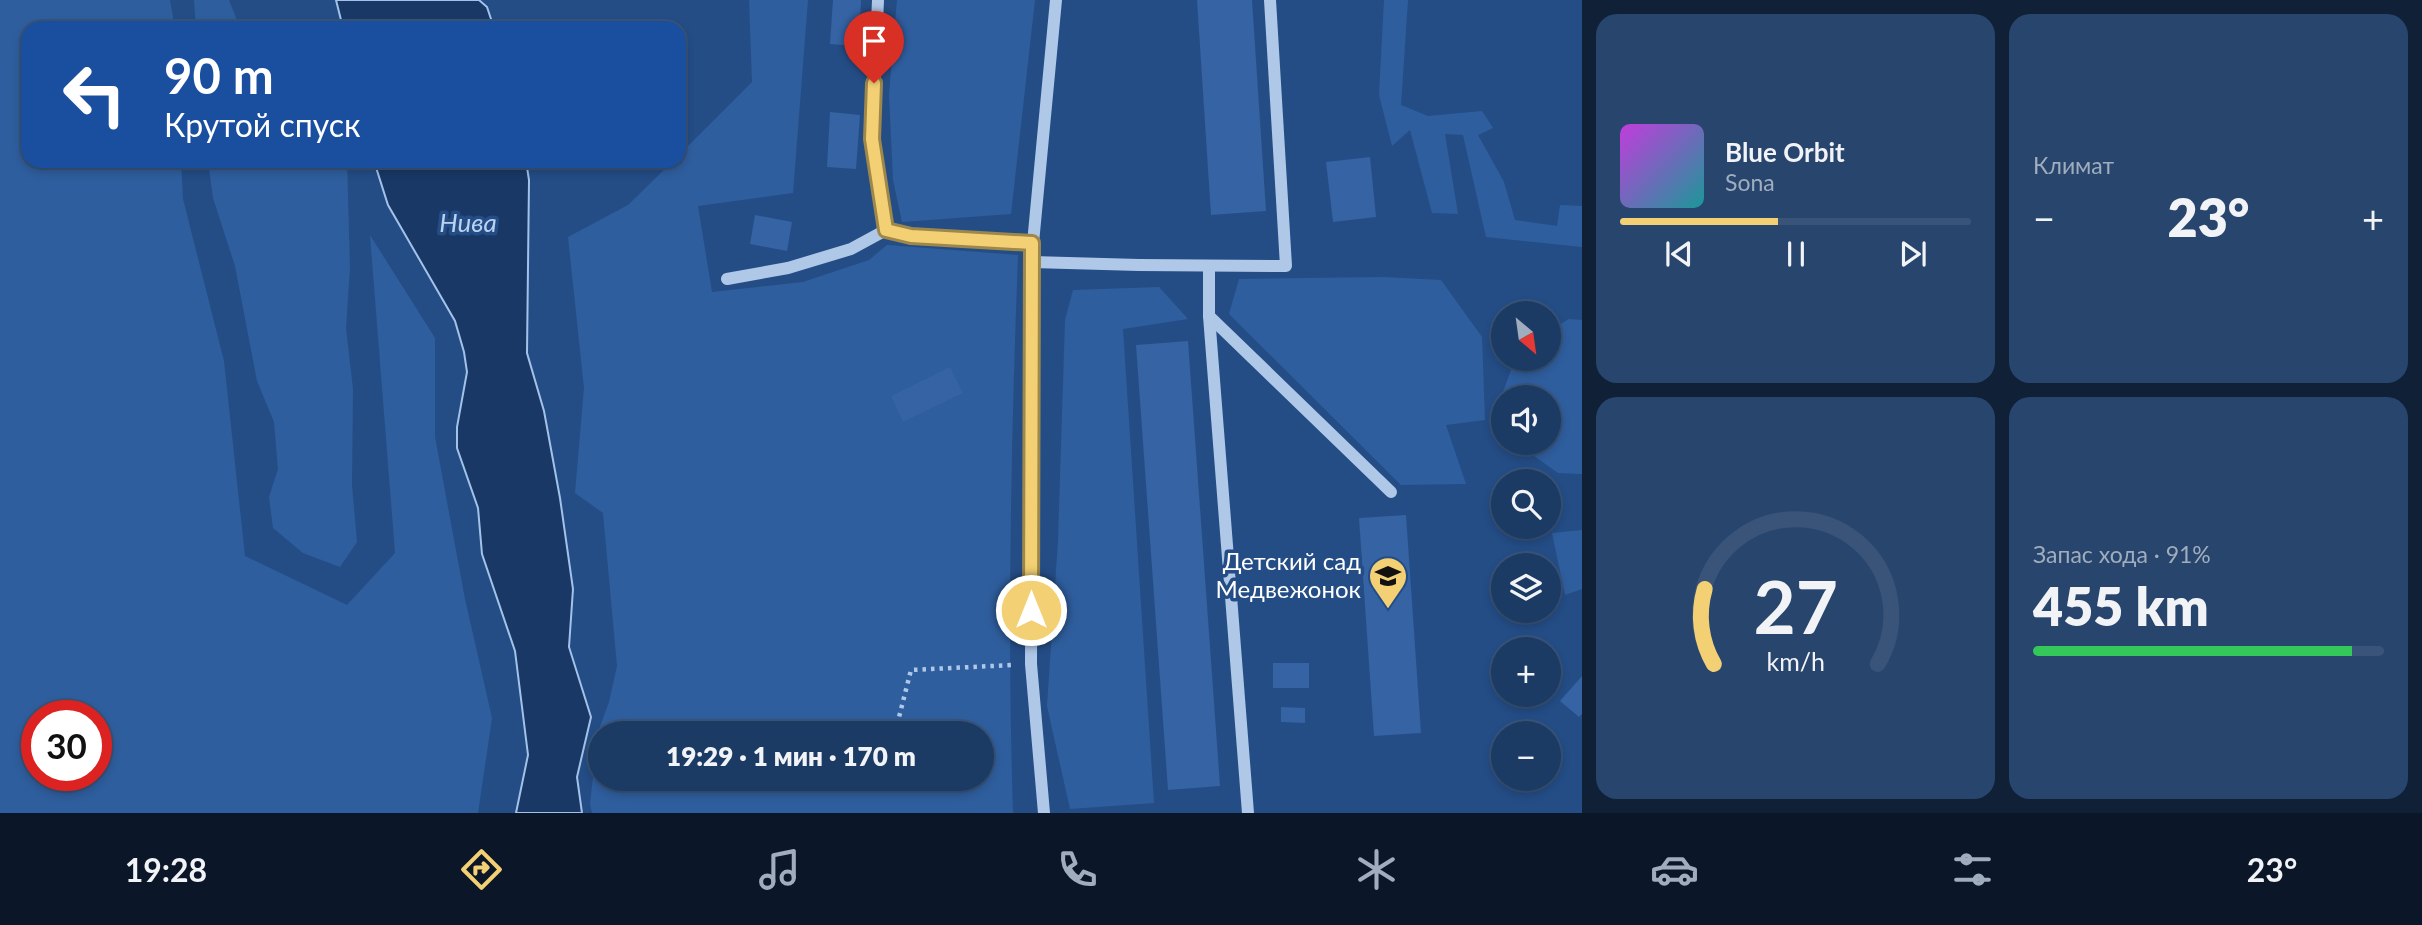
<!DOCTYPE html>
<html lang="ru">
<meta charset="utf-8">
<style>
body{margin:0;font-family:Lato,sans-serif;background:#28456d;color:#f1f3f6;height:100vh;display:flex;flex-direction:column;font-size:26px;white-space:nowrap}
*{box-sizing:border-box;margin:0}
p{font-size:23px;color:#a0adbf}
.icon{flex:none;width:38px;height:38px;fill:none;stroke:currentColor;stroke-width:2;stroke-linecap:round;stroke-linejoin:round}
.map{position:relative;flex:1;overflow:hidden}
.details{display:flex;flex-direction:column;gap:14px;padding:14px;background:#0f2037;width:840px}
.details>*{flex:none}
.guide{position:absolute;left:21px;top:21px;width:665px;height:147px;border-radius:21px;box-shadow:0 4px 10px #0003,0 0 0 2px #395478;background:#1a4fa0;color:#fff;overflow:hidden}
.needle{width:46px;rotate:151deg}
.buttons{position:absolute;left:1491px;top:301px;display:grid;gap:14px}
.buttons a{display:grid;place-items:center;width:70px;height:70px;border-radius:50%;background:#1b3a64;box-shadow:0 4px 10px #0003,0 0 0 2px #395478;font-size:35px}
.speed{position:absolute;left:21px;top:700px;display:flex;gap:14px;font-size:35px;font-weight:700;text-align:center}
.speed>*{display:grid;place-content:center;width:91px;height:91px;border-radius:50%;background:#1b3a64;box-shadow:0 4px 10px #0003,0 0 0 2px #395478;line-height:1}
.speed .limit{border:10px solid #d22;background:#fff;color:#111}
.pin{position:absolute;display:grid;place-items:center;width:60px;height:60px;color:#fff;margin:-72px -30px;border-radius:50% 50% 50% 0;rotate:-45deg;box-shadow:0 0 7px #0007}
.pin .icon{rotate:45deg}
.me{position:absolute;width:77px;margin:-38px;rotate:0deg;stroke-linejoin:round;filter:drop-shadow(0 0 5px #0008)}
.turn{display:flex;align-items:center;gap:24px;height:147px;padding:0 28px;font-size:32px}
.turn .icon{width:91px;height:91px;stroke-width:2.5}
.turn b{display:block;font-size:49px;line-height:60px}
.big{font-size:52px;font-weight:800;line-height:1.1}
.details .card{flex:1;display:flex;flex-direction:column;justify-content:center;gap:10px;min-width:0;padding:0 24px;border-radius:21px;background:#28456d}
.details .dial{align-items:center;gap:0}
.dial svg{height:182px;overflow:visible;fill:none;stroke:#395478;stroke-width:7;stroke-linecap:round;text-anchor:middle}
.dial text{fill:#f1f3f6;stroke:none}
.song{display:flex;align-items:center;gap:21px}
.cover{width:84px;height:84px;border-radius:10px;background:linear-gradient(135deg,hsl(290 70% 55%),hsl(180 70% 35%))}
.played{height:7px;border-radius:4px;background:linear-gradient(90deg,#f3d073 45%,#395478 45%)}
.keys{display:flex;justify-content:space-around;direction:ltr}
.heat{display:flex;justify-content:space-between;align-items:center;font-size:38px;direction:ltr}
.charge{height:10px;border-radius:5px;background:linear-gradient(90deg,#34c759 91%,#395478 0)}
.details .tiles{flex:1;display:grid;gap:14px;grid-template-columns:repeat(2,1fr)}
.trip{position:absolute;left:588px;top:721px;width:406px;height:70px;border-radius:35px;background:#1b3a64;box-shadow:0 4px 10px #0003,0 0 0 2px #395478;font-weight:800;line-height:70px;text-align:center}
.tab-bar{display:flex;height:112px;justify-content:space-around;align-items:center;background:#0b1728;color:#a0adbf}
.tab-bar .icon{width:49px;height:49px}
.tab-bar .selected{color:#f3d073}
.tab-bar b{font-size:32px;color:#f1f3f6}
main{display:flex;flex:1;min-height:0}
.map>svg:first-child{display:block}
</style>
<main>
<div class="map">
<svg width="1582" height="813" viewBox="0 0 1582 813">
<rect width="100%" height="100%" fill="#244d86"/>
<!-- green -->
<g fill="#2f5e9e" fill-rule="evenodd">
<path d="M 0,0 L 170,0 L 175,28 L 28,28 L 28,161 L 181,161 L 183,199 L 224,361 L 245,556 L 347,605 L 395,553 L 370,235 L 435,338 L 435,437 L 465,599 L 492,718 L 478,813 L 0,813 ZM 37,716 L 96,716 L 96,775 L 37,775 Z"/>
<polygon points="194,0 229,0 240,28 196,28"/>
<path d="M 749,0 L 808,0 L 793,193 L 698,206 L 712,292 L 803,282 L 869,260 L 887,245 L 1018,255 C 1011,441 1007,627 1013,813 L 592,813 L 590,804 L 598,732 L 609,702 L 617,666 L 603,513 L 575,493 L 584,388 L 568,237 L 628,205 L 673,161 L 679,161 L 679,155 L 752,82 ZM 600,733 L 982,733 L 982,779 L 600,779 Z"/>
<polygon points="897,0 1035,0 1011,214 902,222 893,180 889,94"/>
<polygon points="1384,0 1408,0 1401,105 1428,116 1482,111 1493,128 1478,135 1504,182 1515,220 1557,226 1560,205 1582,206 1582,247 1486,237 1463,135 1445,134 1458,214 1432,213 1410,130 1392,146 1379,95"/>
<polygon points="208,161 347,161 350,267 346,328 353,389 352,485 357,542 340,567 303,553 273,528 269,497 278,469 274,422 257,381 235,266 213,198"/>
<polygon points="1384,277 1441,280 1482,337 1485,420 1446,425 1466,484 1401,485 1229,314 1239,279"/>
<polygon points="1159,287 1188,319 1123,329 1154,803 1070,809 1047,706 1058,541 1065,320 1073,290"/>
<polygon points="1569,319 1582,320 1582,474 1558,473 1520,446 1519,443 1549,443 1549,397 1504,397 1503,392 1515,359 1549,359 1549,331"/>
<polygon points="1582,530 1582,589 1565,595 1552,533"/>
</g>
<!-- water -->
<g fill="#193866" stroke="#a3c2e9" stroke-width="2">
<polygon points="336,0 479,0 487,7 494,28 343,28"/>
<polygon points="374,161 526,161 529,180 527,353 544,411 560,498 573,589 569,647 591,717 577,777 582,813 516,813 528,755 515,651 482,554 478,508 457,448 457,427 467,372 464,352 455,321 388,205"/>
</g>
<!-- building -->
<g fill="#3563a3">
<polygon points="833,0 861,0 859,46 830,44"/>
<polygon points="1197,0 1252,0 1266,211 1211,215"/>
<polygon points="830,112 860,115 856,169 827,167"/>
<polygon points="1370,157 1376,217 1333,222 1326,162"/>
<polygon points="755,215 792,222 787,251 750,244"/>
<polygon points="1188,341 1220,786 1168,790 1136,345"/>
<polygon points="950,367 963,393 903,422 891,396"/>
<polygon points="1406,515 1421,733 1374,736 1359,518"/>
<rect x="1273" y="663" width="36" height="25"/>
<polygon points="1582,676 1582,714 1579,717 1560,701"/>
<polygon points="1281,707 1305,708 1305,723 1281,722"/>
</g>
<g fill="none" stroke-linecap="round" stroke-linejoin="round">
<!-- path -->
<g stroke="#afc8e8" stroke-width="4.5" stroke-dasharray="3.5 5" stroke-linecap="butt">
<polyline points="895,733 911,670 1012,665"/>
<polyline points="880,790 883,779"/>
</g>
<!-- minor -->
<g stroke="#afc8e8" stroke-width="12">
<polyline points="878,0 872,139 886,230 911,236 1033,243"/>
<polyline points="1032,262 1139,265 1286,266 1270,0"/>
<polyline points="1209,266 1209,316 1391,492"/>
<polyline points="727,279 788,268 851,249 886,230"/>
<polyline points="1209,316 1248,813"/>
<polyline points="1044,813 1031,664 1033,243 1056,0"/>
</g>
</g>
<g fill="none" stroke-linecap="round" stroke-linejoin="round">
<defs>
<polyline id="route" points="874,83 872,139 886,230 911,236 1032,243 1031,610"/>
</defs>
<!-- route casing -->
<use href="#route" stroke="#9e874b" stroke-width="18"/>
<!-- route -->
<use href="#route" stroke="#f3d073" stroke-width="12"/>
</g>
<!-- icons -->
<defs>
<symbol id="school-pin" viewBox="-11 -11 22 30"><path d="M0 17L-7.5 6A9.5 9.5 0 1 1 7.5 6Z" fill="#f3d073" stroke="#244d86"/><path d="M0-5L7-2L0 1L-7-2ZM-4 1L0 2.5L4 1V4Q0 6-4 4Z" fill="#111"/></symbol>
</defs>
<g fill-rule="evenodd">
<use href="#school-pin" x="1366" y="554" width="44" height="60"/>
</g>
<g text-anchor="middle" stroke-width="7" stroke-linejoin="round" paint-order="stroke">
<!-- poi labels -->
<g font-size="24" fill="#fff" stroke="#244d86" text-anchor="end">
<text x="1361" y="570">Детский сад<tspan x="1361" dy="28">Медвежонок</tspan></text>
</g>
<!-- water labels -->
<g font-size="26" font-style="italic" fill="#bad2f0" stroke="#244d86">
<text x="468" y="232">Нива</text>
</g>
</g>
</svg>
<div class="buttons">
<a><svg class="needle" viewBox="-14 -14 28 28"><path d="M0-13l5 13h-10z" fill="#e53935"/><path d="M0 13l5-13h-10z" fill="#a0adbf"/></svg></a>
<a><svg class="icon" aria-label="sound" viewBox="0 0 24 24"><path d="M4 9h4l5-4v14l-5-4H4zM17 9q2 3 0 6"/></svg></a>
<a><svg class="icon" aria-label="search" viewBox="0 0 24 24"><circle cx="10" cy="10" r="6"/><path d="M15 15l6 6"/></svg></a>
<a><svg class="icon" aria-label="layers" viewBox="0 0 24 24"><path d="M12 4l9 5-9 5-9-5zM3 14l9 5 9-5"/></svg></a>
<a>+</a>
<a>−</a>
</div>
<div class="speed"><div class="limit">30</div></div>
<div class="pin" style="left:874px;top:83px;background:#d93025"><svg class="icon" aria-label="arrive" viewBox="0 0 24 24"><path d="M6 21V4h12l-3 4 3 4H6"/></svg></div>
<svg class="me" style="left:1031px;top:610px" viewBox="-20 -20 40 40"><circle r="17" fill="#f3d073" stroke="#fff" stroke-width="3"/><path d="M0-11L8 9 0 5-8 9z" fill="#fff"/></svg>
<div class="trip">19:29 · 1 мин · 170 m</div>
<div class="guide">
<div class="turn"><svg class="icon" aria-label="left" viewBox="0 0 24 24"><path d="M17 20v-9H6M10 6l-5 5 5 5"/></svg><div><b>90 m</b>Крутой спуск</div></div>
</div>
</div>
<section class="details">
<div class="tiles">
<div class="card">
<div class="song"><i class="cover"></i><div><b>Blue Orbit</b><p>Sona</p></div></div>
<div class="played"></div>
<div class="keys"><svg class="icon" aria-label="previous" viewBox="0 0 24 24"><path d="M18 5L8 12l10 7zM5 5v14"/></svg><svg class="icon" aria-label="pause" viewBox="0 0 24 24"><path d="M8 5v14M16 5v14"/></svg><svg class="icon" aria-label="next" viewBox="0 0 24 24"><path d="M6 5l10 7-10 7zM19 5v14"/></svg></div>
</div>
<div class="card"><p>Климат</p>
<div class="heat"><a>−</a><b class="big">23°</b><a>+</a></div>
</div>
<div class="card dial"><svg viewBox="0 0 100 80">
<path d="M14 69A42 42 0 1 1 86 69"/>
<path d="M14 69A42 42 0 0 1 10 36" stroke="#f3d073"/>
<text x="50" y="56" font-size="32" font-weight="700">27</text>
<text x="50" y="72" font-size="11">km/h</text>
</svg></div>
<div class="card"><p>Запас хода · 91%</p><b class="big">455 km</b><div class="charge"></div></div>
</div>
</section>
</main>
<nav class="tab-bar">
<b>19:28</b>
<svg class="icon selected" aria-label="directions" viewBox="0 0 24 24"><path d="M12 3l9 9-9 9-9-9zM9 14v-3h6M13 9l2 2-2 2"/></svg>
<svg class="icon" aria-label="music" viewBox="0 0 24 24"><path d="M9 18V5l10-2v13"/><circle cx="6" cy="18" r="3"/><circle cx="16" cy="16" r="3"/></svg>
<svg class="icon" aria-label="phone" viewBox="0 0 24 24"><path d="M5 4h4l2 5-3 2q2 4 5 5l2-3 5 2v4C11 20 4 13 5 4z"/></svg>
<svg class="icon" aria-label="climate" viewBox="0 0 24 24"><path d="M12 3v18M4 7l16 10M4 17L20 7"/></svg>
<svg class="icon" aria-label="car" viewBox="0 0 24 24"><path d="M5 17H2v-5l4-1 3-4h7l3 4 3 1v5h-3M9 17h6M6 11h13"/><circle cx="7" cy="17" r="2"/><circle cx="17" cy="17" r="2"/></svg>
<svg class="icon" aria-label="filters" viewBox="0 0 24 24"><path d="M4 7h16M4 17h16"/><circle cx="9" cy="7" r="2"/><circle cx="15" cy="17" r="2"/></svg>
<b>23°</b>
</nav>
